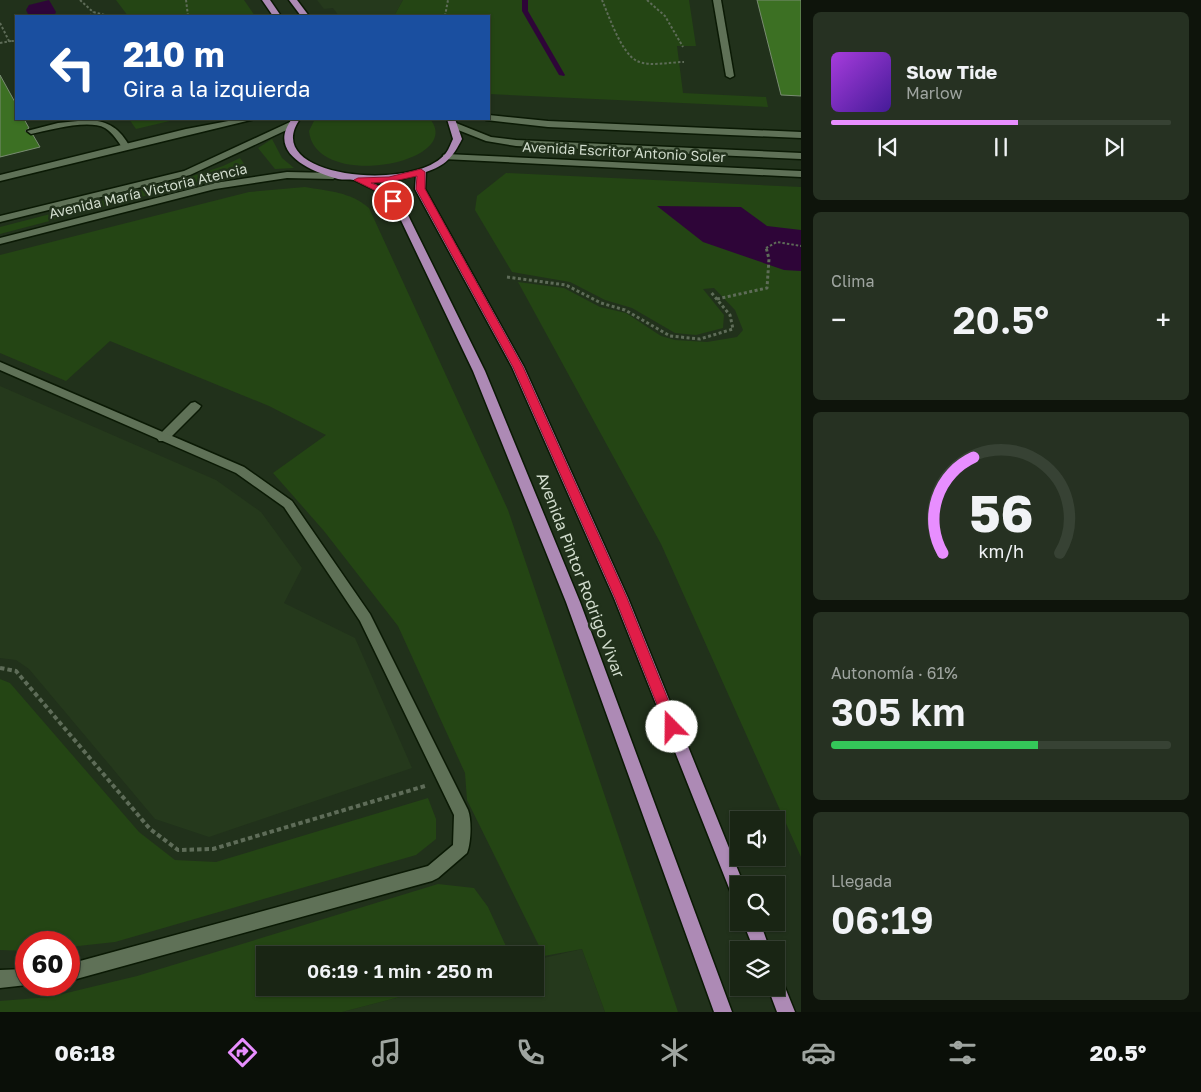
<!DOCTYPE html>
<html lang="es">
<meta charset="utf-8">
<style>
body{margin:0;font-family:"Golos Text",sans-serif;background:#263122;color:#f1f3f6;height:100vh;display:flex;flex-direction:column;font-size:19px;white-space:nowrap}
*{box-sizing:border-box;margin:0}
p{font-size:16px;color:#9fa5a0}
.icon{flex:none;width:28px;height:28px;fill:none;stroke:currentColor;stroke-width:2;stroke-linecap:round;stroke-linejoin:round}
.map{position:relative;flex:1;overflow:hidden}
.sheet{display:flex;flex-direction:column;gap:12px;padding:12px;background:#0e140b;width:400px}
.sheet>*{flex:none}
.guide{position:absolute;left:15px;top:15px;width:475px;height:105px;border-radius:0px;box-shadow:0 1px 4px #0004,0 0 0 1px #374234;background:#1a4fa0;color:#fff;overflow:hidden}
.buttons{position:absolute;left:730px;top:811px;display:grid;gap:10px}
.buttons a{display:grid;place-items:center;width:55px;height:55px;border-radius:0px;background:#192514;box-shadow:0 1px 4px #0004,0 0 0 1px #374234;font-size:25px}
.speed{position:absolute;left:15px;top:931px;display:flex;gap:10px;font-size:25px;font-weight:700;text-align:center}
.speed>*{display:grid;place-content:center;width:65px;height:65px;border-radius:50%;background:#192514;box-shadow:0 1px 4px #0004,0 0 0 1px #374234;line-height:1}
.speed .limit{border:8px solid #d22;background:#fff;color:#111}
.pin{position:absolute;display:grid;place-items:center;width:42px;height:42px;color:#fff;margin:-21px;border:2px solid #fff;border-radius:50%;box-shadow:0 1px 5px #0007}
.me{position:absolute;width:55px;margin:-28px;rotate:338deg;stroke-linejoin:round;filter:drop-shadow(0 0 4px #0008)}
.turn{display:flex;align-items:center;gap:18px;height:105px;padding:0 25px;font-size:22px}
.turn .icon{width:65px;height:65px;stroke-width:2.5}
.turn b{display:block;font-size:35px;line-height:42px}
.big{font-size:38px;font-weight:600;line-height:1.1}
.sheet .card{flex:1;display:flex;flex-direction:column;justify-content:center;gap:8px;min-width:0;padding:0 18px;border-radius:8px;background:#263122}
.sheet .dial{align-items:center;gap:0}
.dial svg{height:130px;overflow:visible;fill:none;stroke:#374234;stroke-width:7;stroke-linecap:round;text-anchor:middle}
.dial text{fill:#f1f3f6;stroke:none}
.song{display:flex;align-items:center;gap:15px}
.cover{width:60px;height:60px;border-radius:8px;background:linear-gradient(135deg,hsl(280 70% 55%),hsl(260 70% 35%))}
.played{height:5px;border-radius:2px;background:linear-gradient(90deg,#e88eff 55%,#374234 55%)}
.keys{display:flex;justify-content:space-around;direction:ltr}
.heat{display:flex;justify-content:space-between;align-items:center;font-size:28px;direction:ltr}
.charge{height:8px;border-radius:4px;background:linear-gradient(90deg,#34c759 61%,#374234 0)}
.trip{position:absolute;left:256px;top:946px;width:288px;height:50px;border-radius:0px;background:#192514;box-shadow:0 1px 4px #0004,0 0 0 1px #374234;font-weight:600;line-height:50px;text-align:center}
.menu{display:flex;height:80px;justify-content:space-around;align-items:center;background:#0a0f08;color:#9fa5a0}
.menu .icon{width:35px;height:35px}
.menu .on{color:#e88eff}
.menu b{font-size:22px;color:#f1f3f6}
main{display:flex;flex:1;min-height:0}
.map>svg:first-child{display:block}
</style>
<main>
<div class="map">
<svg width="801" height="1012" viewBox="0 0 801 1012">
<rect width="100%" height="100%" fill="#21311b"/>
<!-- built -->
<g fill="#25391c">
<polygon points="317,0 403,0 394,16 339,16 333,8 324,9"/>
<polygon points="0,386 216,480 261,512 302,568 284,603 355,638 412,768 209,837 155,819 29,669 16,660 0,658"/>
<polygon points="582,949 605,1012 342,1012 434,988 535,988 535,960"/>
</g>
<!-- green -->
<g fill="#244514">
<polygon points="116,0 244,0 255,16 128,16"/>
<polygon points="403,0 689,0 696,46 677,46 683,93 766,97 768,107 489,94 489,16 394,16"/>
<polygon points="129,119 178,119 136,129"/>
<path d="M 315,119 L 430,119 C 466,163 315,192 309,131 Z"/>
<polygon points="272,139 282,158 294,168 275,169 258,148"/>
<polygon points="240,158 249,171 229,174 0,234 0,227 178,181 223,166"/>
<polygon points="506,173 801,187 801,857 661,544 518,282 564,288 600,307 626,313 661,336 675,340 707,342 737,337 743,330 735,310 714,288 703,289 724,315 723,328 696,335 675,333 632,308 605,300 570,282 512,272 475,210 477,196"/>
<path d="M 305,187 C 328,191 351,192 369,208 L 508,510 L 678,1012 L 605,1012 L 582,949 L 544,956 L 467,800 L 465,773 L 398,626 L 324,531 L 273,473 L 326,435 L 269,406 L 110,341 L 66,381 L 0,353 L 0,255 L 249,192 Z"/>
<polygon points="0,679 10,683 139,832 175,860 216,862 428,798 436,819 436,839 416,855 115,942 69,947 69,942 26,942 26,951 0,950"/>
<polygon points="438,884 474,888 488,907 510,955 265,955 265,988 434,988 342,1012 0,1012 0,1001 50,997 137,976"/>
</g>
<!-- water -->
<g fill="#2e0538">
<polygon points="49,0 56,12 54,16 29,16 26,10 29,5"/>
<polygon points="657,206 741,207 767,226 801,230 801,271 784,270 703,242"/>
</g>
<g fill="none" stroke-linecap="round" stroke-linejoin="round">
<!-- stream -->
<polygon fill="#2e0538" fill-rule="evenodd" points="522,0 528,0 528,11 565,75 564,76 559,75 522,11"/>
</g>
<!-- building -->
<g fill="#3c7023" stroke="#798c72">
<polygon points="757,0 801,0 801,96 781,95"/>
<polygon points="0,75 16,104 16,119 24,119 29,128 25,131 33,135 40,147 0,157"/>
</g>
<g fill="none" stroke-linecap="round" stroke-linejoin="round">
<defs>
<g id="lane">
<path d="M 88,120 C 109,121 120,129 130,147 L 123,149 C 118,141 113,133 105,128 C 88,119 50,130 31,134 L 27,131 L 58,123 Z"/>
<polygon points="195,402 201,406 199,409 167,441 159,441 157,438 159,435 191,403"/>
</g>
<g id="street">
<polygon points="713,0 721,0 734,76 730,78 726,76"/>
<polygon points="239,119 255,119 0,181 0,175 186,129"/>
<path d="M 0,362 L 244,467 L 292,501 L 370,614 L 468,810 C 472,820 471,843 467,853 L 438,878 L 432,881 L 69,981 L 69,964 L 428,866 L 453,845 L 454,815 L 360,621 L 284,507 L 236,473 L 0,370 Z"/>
<polygon points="26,969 27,985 0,988 0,970"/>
</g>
<g id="secondary">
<polygon points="489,115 548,121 801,132 801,138 548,127 486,120 489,119"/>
<polygon points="290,122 294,125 293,127 190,175 0,222 0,216 184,171"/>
<polygon points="456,123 491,137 516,140 801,153 801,159 516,146 486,141 453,128 453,124"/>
<polygon points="446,154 801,171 801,177 443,159 443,155"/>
<polygon points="287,172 333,173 338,176 333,179 287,178 215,189 0,244 0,238 215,183"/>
</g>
<g id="primary">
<polygon points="262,0 270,0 281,16 273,16"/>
<polygon points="289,0 297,0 309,16 301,16"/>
<path d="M 292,119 L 300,119 C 258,178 416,193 446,153 C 449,149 451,143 453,139 L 447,119 L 455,119 L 462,139 C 453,157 445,166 426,172 L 425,189 L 524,367 L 628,598 L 744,885 L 739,885 L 739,901 L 733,899 L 731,893 L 614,598 L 512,367 L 415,189 L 416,175 L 402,179 L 370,182 L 389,190 L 406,211 L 485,371 L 580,602 L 732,1012 L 714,1012 L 566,602 L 473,371 L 397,212 C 392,206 387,197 382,194 C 374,189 362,184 354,180 C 349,179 343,180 338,179 C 312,172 266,153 292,119 Z"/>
<polygon points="743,922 760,922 770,950 754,950"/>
<polygon points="776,977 782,980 795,1012 777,1012 768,988 776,988"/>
</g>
</defs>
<!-- lane casing -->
<use href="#lane" stroke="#0a1904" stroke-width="3"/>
<!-- street casing -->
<use href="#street" stroke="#0a1904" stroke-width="3"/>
<!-- secondary casing -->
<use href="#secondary" stroke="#0a1904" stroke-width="3"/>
<!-- primary casing -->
<use href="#primary" stroke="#0a1904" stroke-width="3"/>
<!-- path-far2 -->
<g stroke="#5e6c58" stroke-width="2" stroke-dasharray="2.5 2" stroke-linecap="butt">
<polyline points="80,0 93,12 109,16"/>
<polyline points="186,0 188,16"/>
<path d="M 602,0 C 609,16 621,53 637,61 C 650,67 670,62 684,62"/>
<polyline points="647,0 665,16 683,47"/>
<polyline points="90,16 93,12"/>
<polyline points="118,16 123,15"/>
<polyline points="445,16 448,0"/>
<polyline points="0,23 9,41 16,41"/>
<polyline points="0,43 11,41"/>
<polyline points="766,248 777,242 801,246"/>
</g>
<!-- path-far1 -->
<g stroke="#5e6c58" stroke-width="3" stroke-dasharray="3 2.5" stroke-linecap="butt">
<polyline points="507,277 566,285 601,303 625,310 670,336 700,339 733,329 730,315 710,291"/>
<polyline points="717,299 767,288 769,259 766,247"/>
</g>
<!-- path -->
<polyline stroke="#5e6c58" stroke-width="4" stroke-dasharray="4.5 3" stroke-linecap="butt" points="0,668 16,671 150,829 178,850 213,849 425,786"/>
<!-- lane -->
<use href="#lane" fill="#5f7157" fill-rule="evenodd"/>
<!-- street -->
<use href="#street" fill="#5f7157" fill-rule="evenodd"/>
<!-- secondary -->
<use href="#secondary" fill="#5f7157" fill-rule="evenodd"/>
<!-- primary -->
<use href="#primary" fill="#ad8ab5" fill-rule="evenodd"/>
</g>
<!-- route -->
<polygon fill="#e11d48" stroke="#92132f" points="421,169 425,172 425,189 523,367 627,598 679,727 677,731 668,731 666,727 615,598 513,367 416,189 417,176 389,182 371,183 389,190 397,201 393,204 382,194 354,180 358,178 389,177"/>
<g text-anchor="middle" stroke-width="5" stroke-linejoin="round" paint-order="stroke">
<!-- far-street labels -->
<g font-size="14" fill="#d1dccd" stroke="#21311b">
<text transform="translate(624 152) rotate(3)" y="5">Avenida Escritor Antonio Soler</text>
<text transform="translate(148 191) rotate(-13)" y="5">Avenida María Victoria Atencia</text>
</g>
<!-- street labels -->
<g font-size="16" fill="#d1dccd" stroke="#21311b">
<text transform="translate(581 575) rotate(69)" y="6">Avenida Pintor Rodrigo Vivar</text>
</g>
</g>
</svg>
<div class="buttons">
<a><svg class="icon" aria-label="sound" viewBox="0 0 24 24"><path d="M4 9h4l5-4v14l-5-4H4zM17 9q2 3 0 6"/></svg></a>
<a><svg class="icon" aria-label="search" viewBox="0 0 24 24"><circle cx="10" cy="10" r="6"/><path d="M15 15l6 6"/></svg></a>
<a><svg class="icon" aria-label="layers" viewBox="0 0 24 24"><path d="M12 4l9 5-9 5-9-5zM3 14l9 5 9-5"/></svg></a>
</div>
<div class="speed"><div class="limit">60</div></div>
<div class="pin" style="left:393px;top:201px;background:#d93025"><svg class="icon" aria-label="arrive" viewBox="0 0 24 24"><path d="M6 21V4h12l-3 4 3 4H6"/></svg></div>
<svg class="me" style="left:672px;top:727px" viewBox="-20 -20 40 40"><circle r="19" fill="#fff"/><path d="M0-13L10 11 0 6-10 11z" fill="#e11d48"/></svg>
<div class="trip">06:19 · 1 min · 250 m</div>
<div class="guide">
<div class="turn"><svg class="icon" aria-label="left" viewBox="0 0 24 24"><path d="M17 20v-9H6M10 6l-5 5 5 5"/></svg><div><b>210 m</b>Gira a la izquierda</div></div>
</div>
</div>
<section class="sheet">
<div class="card">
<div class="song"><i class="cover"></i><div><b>Slow Tide</b><p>Marlow</p></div></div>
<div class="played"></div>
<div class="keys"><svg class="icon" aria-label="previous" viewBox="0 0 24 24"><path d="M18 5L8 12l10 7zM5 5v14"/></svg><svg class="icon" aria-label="pause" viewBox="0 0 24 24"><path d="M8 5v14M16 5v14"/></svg><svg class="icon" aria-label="next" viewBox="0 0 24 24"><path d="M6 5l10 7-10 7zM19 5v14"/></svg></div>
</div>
<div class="card"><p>Clima</p>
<div class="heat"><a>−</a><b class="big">20.5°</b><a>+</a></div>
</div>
<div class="card dial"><svg viewBox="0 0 100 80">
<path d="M14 69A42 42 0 1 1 86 69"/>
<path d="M14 69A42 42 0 0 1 33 10" stroke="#e88eff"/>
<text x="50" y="56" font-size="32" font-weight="700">56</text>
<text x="50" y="72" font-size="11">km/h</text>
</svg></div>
<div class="card"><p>Autonomía · 61%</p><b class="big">305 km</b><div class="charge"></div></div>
<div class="card"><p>Llegada</p><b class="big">06:19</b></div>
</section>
</main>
<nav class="menu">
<b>06:18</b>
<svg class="icon on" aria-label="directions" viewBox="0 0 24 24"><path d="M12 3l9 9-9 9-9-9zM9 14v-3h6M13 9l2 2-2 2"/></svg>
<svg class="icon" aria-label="music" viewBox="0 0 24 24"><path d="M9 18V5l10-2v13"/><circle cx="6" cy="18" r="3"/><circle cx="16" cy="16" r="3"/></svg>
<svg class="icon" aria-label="phone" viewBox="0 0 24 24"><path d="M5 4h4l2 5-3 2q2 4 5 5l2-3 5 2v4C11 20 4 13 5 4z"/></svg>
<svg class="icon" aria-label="climate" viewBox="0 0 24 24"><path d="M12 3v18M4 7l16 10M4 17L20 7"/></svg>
<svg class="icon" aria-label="car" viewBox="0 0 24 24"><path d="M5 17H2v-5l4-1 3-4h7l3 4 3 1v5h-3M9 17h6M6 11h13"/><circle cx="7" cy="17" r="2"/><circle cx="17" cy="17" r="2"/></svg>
<svg class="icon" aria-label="filters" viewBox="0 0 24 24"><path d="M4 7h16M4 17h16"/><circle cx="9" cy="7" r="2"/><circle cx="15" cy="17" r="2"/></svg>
<b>20.5°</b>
</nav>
